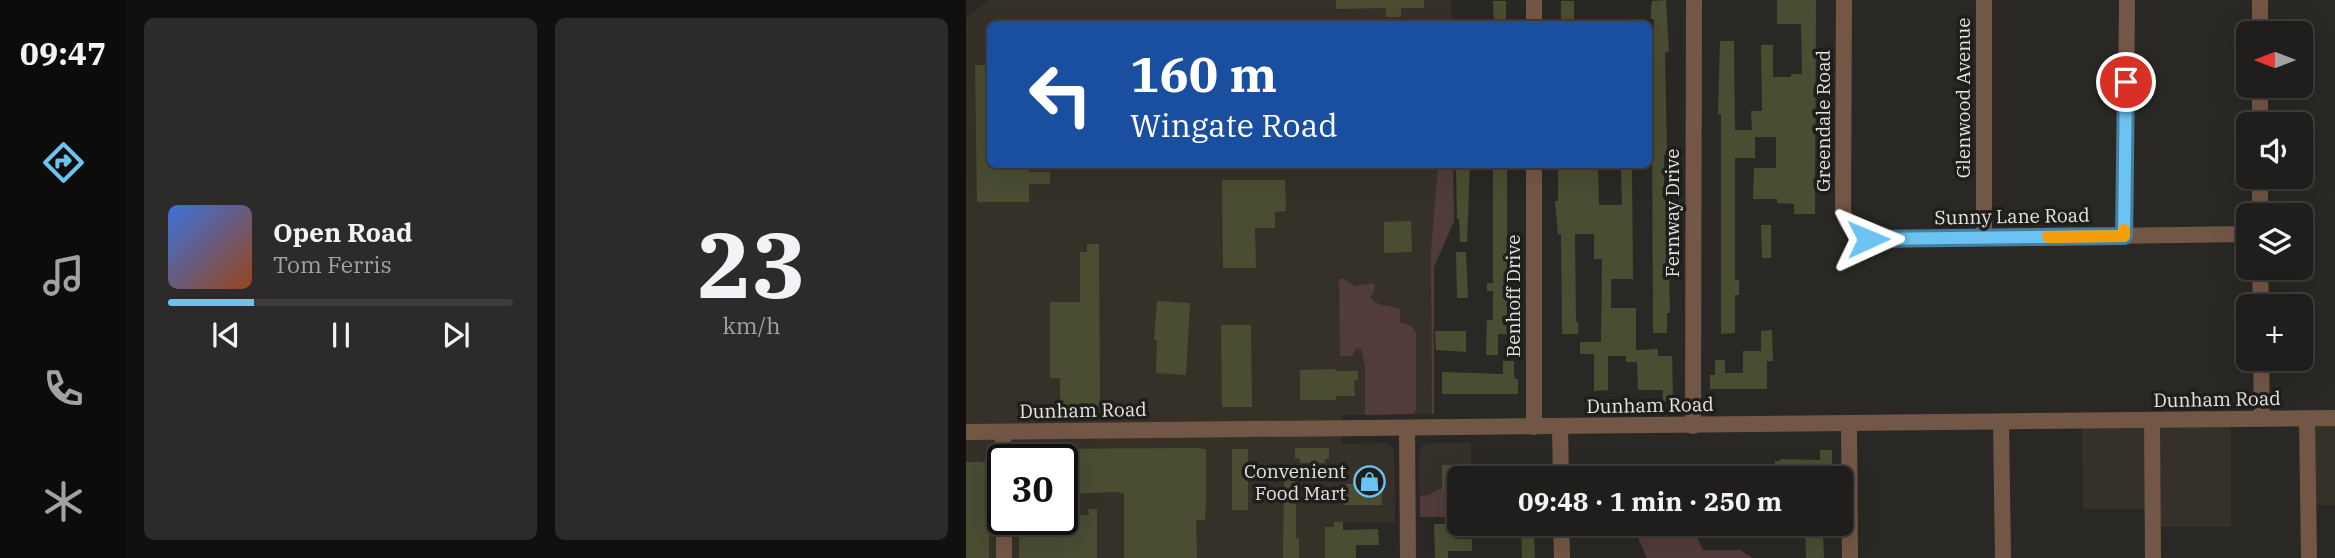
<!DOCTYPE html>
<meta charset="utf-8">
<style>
body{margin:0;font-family:"IBM Plex Serif",serif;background:#2d2b29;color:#f1f3f6;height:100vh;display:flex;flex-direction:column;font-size:26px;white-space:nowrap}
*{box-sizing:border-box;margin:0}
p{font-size:23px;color:#a2a2a3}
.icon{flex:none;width:38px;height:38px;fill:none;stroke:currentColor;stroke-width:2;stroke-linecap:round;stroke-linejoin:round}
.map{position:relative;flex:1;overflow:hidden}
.drawer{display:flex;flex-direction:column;gap:18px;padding:18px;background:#12100f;width:840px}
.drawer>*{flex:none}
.hud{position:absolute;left:21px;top:21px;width:665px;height:147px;border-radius:10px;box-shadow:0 7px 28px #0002,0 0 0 2px #3d3c3b;background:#1a4fa0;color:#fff;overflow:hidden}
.needle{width:46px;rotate:270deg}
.tools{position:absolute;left:1270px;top:21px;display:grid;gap:14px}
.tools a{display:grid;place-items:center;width:77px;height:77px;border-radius:10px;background:#201e1c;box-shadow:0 7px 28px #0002,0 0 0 2px #3d3c3b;font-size:35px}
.speed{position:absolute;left:21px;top:444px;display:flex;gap:14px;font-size:35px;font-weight:700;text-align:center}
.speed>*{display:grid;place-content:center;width:91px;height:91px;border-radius:50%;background:#201e1c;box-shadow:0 7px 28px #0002,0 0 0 2px #3d3c3b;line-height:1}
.speed .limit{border:4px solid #111;border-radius:10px;background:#fff;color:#111}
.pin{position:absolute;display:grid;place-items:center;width:60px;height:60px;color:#fff;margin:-30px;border:4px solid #fff;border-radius:50%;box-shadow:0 2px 7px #0007}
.me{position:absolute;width:77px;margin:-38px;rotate:89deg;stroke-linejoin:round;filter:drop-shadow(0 0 5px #0008)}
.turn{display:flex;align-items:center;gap:24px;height:147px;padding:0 28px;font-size:32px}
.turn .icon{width:91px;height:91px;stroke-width:2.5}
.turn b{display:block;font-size:49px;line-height:60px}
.drawer .widget{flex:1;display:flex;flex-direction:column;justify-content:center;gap:10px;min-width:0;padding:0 24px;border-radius:10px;background:#2d2b29}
.drawer .dial{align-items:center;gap:0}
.dial b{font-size:91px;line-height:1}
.song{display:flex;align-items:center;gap:21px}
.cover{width:84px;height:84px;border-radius:10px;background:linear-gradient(135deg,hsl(220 70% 55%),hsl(20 70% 35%))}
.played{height:7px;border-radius:4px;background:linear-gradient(90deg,#6cc3f2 25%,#3d3c3b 25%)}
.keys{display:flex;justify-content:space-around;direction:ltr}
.drawer .tiles{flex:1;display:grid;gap:18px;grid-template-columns:repeat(2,1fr)}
.trip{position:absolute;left:481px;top:466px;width:406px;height:70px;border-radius:10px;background:#201e1c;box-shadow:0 7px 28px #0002,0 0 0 2px #3d3c3b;font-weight:700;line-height:70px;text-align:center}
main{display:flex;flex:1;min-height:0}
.dock{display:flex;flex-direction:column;width:126px;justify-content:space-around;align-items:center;background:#0d0c0b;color:#a2a2a3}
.dock .icon{width:49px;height:49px}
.dock .selected{color:#6cc3f2}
.dock b{font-size:32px;color:#f1f3f6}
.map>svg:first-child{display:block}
</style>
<main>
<nav class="dock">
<b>09:47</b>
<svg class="icon selected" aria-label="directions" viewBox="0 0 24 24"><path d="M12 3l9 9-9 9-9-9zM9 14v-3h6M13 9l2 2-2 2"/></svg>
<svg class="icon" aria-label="music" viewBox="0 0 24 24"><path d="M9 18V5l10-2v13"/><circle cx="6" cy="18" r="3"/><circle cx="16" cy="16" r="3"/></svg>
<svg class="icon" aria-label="phone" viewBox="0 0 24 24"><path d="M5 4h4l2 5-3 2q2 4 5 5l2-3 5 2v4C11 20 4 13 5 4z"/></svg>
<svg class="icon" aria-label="climate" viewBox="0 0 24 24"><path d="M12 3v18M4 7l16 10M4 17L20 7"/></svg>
</nav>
<section class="drawer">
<div class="tiles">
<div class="widget">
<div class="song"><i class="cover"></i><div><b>Open Road</b><p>Tom Ferris</p></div></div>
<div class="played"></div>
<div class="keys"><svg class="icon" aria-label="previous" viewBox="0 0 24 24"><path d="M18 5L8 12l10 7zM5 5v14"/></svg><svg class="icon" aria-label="pause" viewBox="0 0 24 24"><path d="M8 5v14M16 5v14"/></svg><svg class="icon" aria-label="next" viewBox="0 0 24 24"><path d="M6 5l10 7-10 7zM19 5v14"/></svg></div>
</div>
<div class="widget dial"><b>23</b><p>km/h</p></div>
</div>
</section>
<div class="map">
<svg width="1369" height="558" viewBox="0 0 1369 558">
<rect width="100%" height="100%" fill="#2a2825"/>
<!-- built -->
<g fill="#353128" fill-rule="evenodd">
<path d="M 23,0 L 485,0 L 485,24 L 24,24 L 24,164 L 487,165 L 488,221 L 468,267 L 468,414 L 375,415 L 376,444 L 421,443 L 428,450 L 429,522 L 377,523 L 377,558 L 0,558 L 0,18 ZM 37,460 L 96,460 L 96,520 L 37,520 Z"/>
<polygon points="1265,419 1265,527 1186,527 1186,509 1117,509 1116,421"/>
<polygon points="1341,419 1369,419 1369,505 1342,505"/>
<polygon points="462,443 505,443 505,478 494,478 493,517 454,517 453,452 457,445"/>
</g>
<!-- green -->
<g fill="#513c3a">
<polygon points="472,165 487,165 488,221 468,267 468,414 466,414 465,251"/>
<path d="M 376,278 L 389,286 L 407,283 L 409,286 L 408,293 L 404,297 C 413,309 424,303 434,310 L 434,322 L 445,326 L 450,332 L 450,410 L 447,414 L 399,415 L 399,366 L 395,349 L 390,348 L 386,356 L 374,356 L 373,280 Z"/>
<polygon points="473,489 493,489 493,517 454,517 454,496 463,495"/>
<polygon points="671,523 712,523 717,526 723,526 728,530 737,550 774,550 787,558 681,558 672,538"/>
</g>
<!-- building -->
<g fill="#4a4d32">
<polygon points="370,0 458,0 458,8 435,8 435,17 420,17 420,8 370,9"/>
<polygon points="700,0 703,51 699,53 701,155 698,155 698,200 700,200 700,260 701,269 703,269 704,313 701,313 701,333 687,333 686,134 682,133 685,61 688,61 688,19 685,19 685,9 686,1"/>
<polygon points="811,0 850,0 849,214 828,214 828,204 811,203 811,199 787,199 788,168 810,168 810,137 789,137 789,158 769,158 769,280 773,280 773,295 769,295 769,333 755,334 755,114 752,114 754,41 768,41 769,130 786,130 785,111 796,111 795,45 807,45 807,77 825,77 825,74 836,74 835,24 811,24"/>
<polygon points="527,1 540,1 540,24 528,24"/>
<rect x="595" y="1" width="13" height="23"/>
<polygon points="9,65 24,65 24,164 63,164 63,172 84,172 84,184 63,184 63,202 11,202"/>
<polygon points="527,164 541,164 541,334 532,334 532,355 520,355 521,320 527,320 527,291 521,291 521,283 527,283"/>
<polygon points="595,164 632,166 633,205 656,205 655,169 666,169 667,279 645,279 645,308 670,308 670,350 692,349 692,356 706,356 707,401 697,401 697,390 672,390 671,362 660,362 660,356 642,356 642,390 628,391 628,354 614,354 614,342 635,342 636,259 628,259 628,234 609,234 610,322 612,322 612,334 596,334 595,234 592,234 589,201 592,201 592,167"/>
<polygon points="490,165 504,165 501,242 494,242 493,219 491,219"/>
<polygon points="256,180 319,180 320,211 309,212 309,228 289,228 290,268 257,268"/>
<polygon points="445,221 446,252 418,253 418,222"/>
<polygon points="795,225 805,225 805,258 796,258"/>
<polygon points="121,244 133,244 134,406 94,406 94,378 84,378 84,302 114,302 114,252 121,252"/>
<polygon points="490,252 500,252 502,298 491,298"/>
<polygon points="191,301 224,303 220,375 190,373 191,340 188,340"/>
<polygon points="255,325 285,325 286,407 256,407"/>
<polygon points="806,330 807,361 801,361 801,389 744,389 744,375 749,375 749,360 759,360 759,373 777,373 777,351 795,351 795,331"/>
<polygon points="469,331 500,331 500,352 470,350"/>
<polygon points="537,361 548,361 548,373 549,379 552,379 552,394 476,394 476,372 537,374"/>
<polygon points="370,369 370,371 392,371 392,380 388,380 389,396 370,396 370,400 334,400 334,370"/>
<polygon points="230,448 240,449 240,501 239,520 230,520 231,558 158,558 158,493 149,492 105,494 105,515 123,515 122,509 131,509 131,558 53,558 53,520 96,520 96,460 53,460 53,449"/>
<polygon points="329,448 363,448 363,459 359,459 359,463 334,463 334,459 329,458"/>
<rect x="266" y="449" width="16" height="61"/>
<polygon points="854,450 866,450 866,478 809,476 809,461 814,461 814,459 854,460"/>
<rect x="0" y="462" width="23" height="96"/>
<polygon points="476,465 528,465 528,478 494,478 494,489 476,489"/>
<polygon points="318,479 330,479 330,538 333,538 333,558 317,558"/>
<polygon points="376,484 416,484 416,505 377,505"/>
<polygon points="368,522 377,522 377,530 412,529 413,545 390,545 390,558 359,558 359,527 368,527"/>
<polygon points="839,523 853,523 853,534 857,535 858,558 840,558"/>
<polygon points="468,524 484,524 484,530 489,530 489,539 506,539 506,551 482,551 482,558 469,558"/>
<polygon points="555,528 568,528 569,558 556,558"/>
</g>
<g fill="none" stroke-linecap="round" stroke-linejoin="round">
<!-- minor -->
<g stroke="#735746" stroke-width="16">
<polyline points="568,0 568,24"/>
<path d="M 878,0 L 877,211 C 882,230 893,239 912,239 L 1283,234"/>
<polyline points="1018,0 1018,237"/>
<polyline points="1294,33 1294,0"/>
<polyline points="1294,124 1294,86"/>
<polyline points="568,164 568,427"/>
<polyline points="1294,215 1294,177"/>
<polyline points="1159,236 1161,0"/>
<polyline points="1294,268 1295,306"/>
<polyline points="1295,359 1296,419"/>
<polyline points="1341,419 1343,558"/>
<polyline points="1186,421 1187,558"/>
<polyline points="1035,422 1037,558"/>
<polyline points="883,424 884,558"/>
<polyline points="727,426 728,0"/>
<polyline points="594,427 595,478"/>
<polyline points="441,429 442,558"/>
<polyline points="0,432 1369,418"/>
<polyline points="37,432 37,460"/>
<polyline points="38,520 38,558"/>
<polyline points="595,523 596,558"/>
</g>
</g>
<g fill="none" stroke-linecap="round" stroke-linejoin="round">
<defs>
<polyline id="route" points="902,239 1158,236 1160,82"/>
</defs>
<!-- route casing -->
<use href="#route" stroke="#467f9d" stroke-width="18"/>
<!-- route -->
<use href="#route" stroke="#6cc3f2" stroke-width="12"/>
<!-- slow -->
<polyline stroke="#f59e0b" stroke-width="12" points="1082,237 1158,236 1158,230"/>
</g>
<!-- icons -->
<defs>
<symbol id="shop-ring" viewBox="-11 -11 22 22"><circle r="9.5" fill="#201e1b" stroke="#6cc3f2" stroke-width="1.5"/><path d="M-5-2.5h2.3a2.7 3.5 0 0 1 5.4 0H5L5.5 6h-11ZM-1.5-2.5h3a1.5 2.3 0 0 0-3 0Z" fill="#6cc3f2"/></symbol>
</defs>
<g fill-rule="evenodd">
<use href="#shop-ring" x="386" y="464" width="35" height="35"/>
</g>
<g text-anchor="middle" stroke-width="7" stroke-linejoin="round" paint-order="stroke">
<!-- street labels -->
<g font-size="19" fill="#e4e3e1" stroke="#201e1b">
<text transform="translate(997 98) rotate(-90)" y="7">Glenwood Avenue</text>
<text transform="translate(857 121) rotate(-90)" y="7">Greendale Road</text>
<text transform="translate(706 213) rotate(-90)" y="7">Fernway Drive</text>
<text transform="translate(1046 216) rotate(-1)" y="7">Sunny Lane Road</text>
<text transform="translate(547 296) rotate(-90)" y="7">Benhoff Drive</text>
<text transform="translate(1251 399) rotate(-1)" y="7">Dunham Road</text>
<text transform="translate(684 405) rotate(-1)" y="7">Dunham Road</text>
<text transform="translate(117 410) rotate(-1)" y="7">Dunham Road</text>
</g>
<!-- poi labels -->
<g font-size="19" fill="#e4e3e1" stroke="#201e1b" text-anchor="end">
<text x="380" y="478">Convenient<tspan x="380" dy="22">Food Mart</tspan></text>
</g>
</g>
</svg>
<div class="tools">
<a><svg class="needle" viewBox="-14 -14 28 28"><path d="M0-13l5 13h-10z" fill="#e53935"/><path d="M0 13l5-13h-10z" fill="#a2a2a3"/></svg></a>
<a><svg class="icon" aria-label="sound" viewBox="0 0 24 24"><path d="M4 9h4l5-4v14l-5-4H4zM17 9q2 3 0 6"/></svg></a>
<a><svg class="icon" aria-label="layers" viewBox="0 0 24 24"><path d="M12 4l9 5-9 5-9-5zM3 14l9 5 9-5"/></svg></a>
<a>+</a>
</div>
<div class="speed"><div class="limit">30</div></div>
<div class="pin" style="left:1160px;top:82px;background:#d93025"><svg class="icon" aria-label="arrive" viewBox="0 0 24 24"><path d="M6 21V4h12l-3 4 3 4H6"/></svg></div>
<svg class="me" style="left:902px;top:239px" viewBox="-20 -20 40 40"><path d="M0-17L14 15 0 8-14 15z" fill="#6cc3f2" stroke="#fff" stroke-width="4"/></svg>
<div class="trip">09:48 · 1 min · 250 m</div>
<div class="hud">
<div class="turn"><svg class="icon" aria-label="left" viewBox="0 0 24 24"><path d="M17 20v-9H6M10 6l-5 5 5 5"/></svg><div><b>160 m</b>Wingate Road</div></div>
</div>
</div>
</main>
